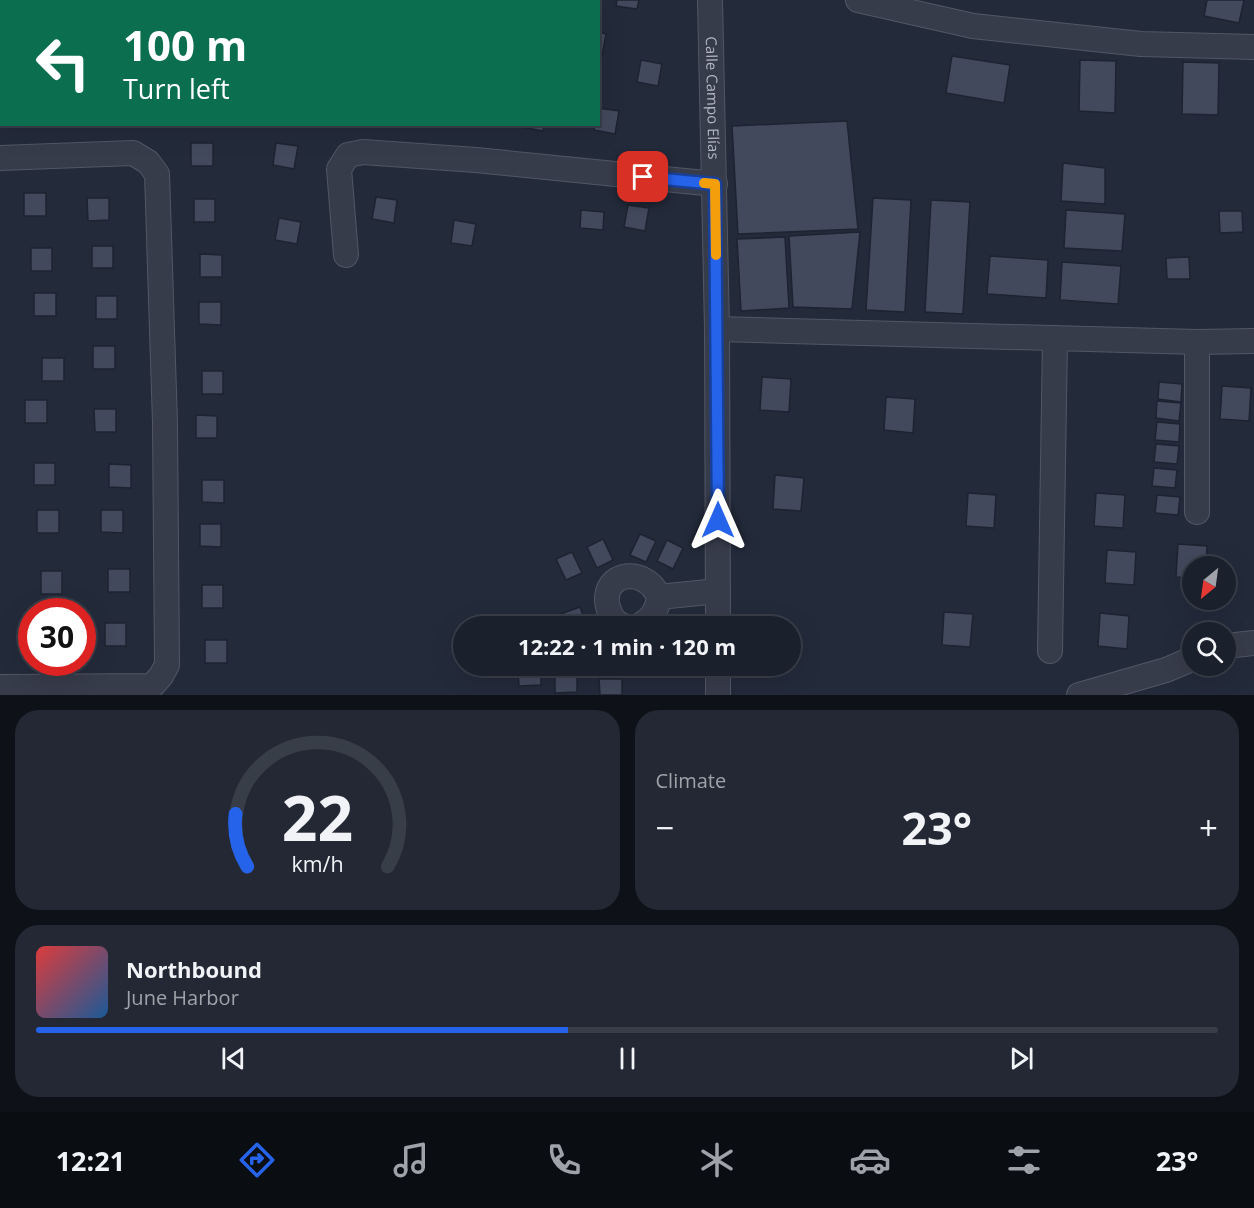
<!DOCTYPE html>
<meta charset="utf-8">
<style>
body{margin:0;font-family:"Open Sans",sans-serif;background:#232834;color:#f1f3f6;height:100vh;display:flex;flex-direction:column;font-size:22px;white-space:nowrap}
*{box-sizing:border-box;margin:0}
p{font-size:20px;color:#9fa3a9}
.icon{flex:none;width:33px;height:33px;fill:none;stroke:currentColor;stroke-width:2;stroke-linecap:round;stroke-linejoin:round}
.map{position:relative;height:695px;overflow:hidden}
.drawer{display:flex;flex-direction:column;gap:15px;padding:15px;background:#0e1218;flex:1}
.drawer>*{flex:none}
.hud{position:absolute;left:0px;top:0px;width:600px;height:126px;box-shadow:0 6px 24px #0002,0 0 0 2px #383e48;background:#0b6e4f;color:#fff;overflow:hidden}
.needle{width:39px;rotate:209deg}
.tools{position:absolute;left:1182px;top:556px;display:grid;gap:12px}
.tools a{display:grid;place-items:center;width:54px;height:54px;border-radius:50%;background:#1a202c;box-shadow:0 6px 24px #0002,0 0 0 2px #383e48;font-size:30px}
.speed{position:absolute;left:18px;top:598px;display:flex;gap:12px;font-size:30px;font-weight:700;text-align:center}
.speed>*{display:grid;place-content:center;width:78px;height:78px;border-radius:50%;background:#1a202c;box-shadow:0 6px 24px #0002,0 0 0 2px #383e48;line-height:1}
.speed .limit{border:9px solid #d22;background:#fff;color:#111}
.pin{position:absolute;display:grid;place-items:center;width:51px;height:51px;color:#fff;margin:-26px;border-radius:12px;box-shadow:0 3px 9px #0006}
.me{position:absolute;width:66px;margin:-33px;rotate:0deg;stroke-linejoin:round;filter:drop-shadow(0 0 4px #0008)}
.turn{display:flex;align-items:center;gap:21px;height:126px;padding:0 24px;font-size:27px}
.turn .icon{width:78px;height:78px;stroke-width:2.5}
.turn b{display:block;font-size:42px;line-height:51px}
.big{font-size:45px;font-weight:700;line-height:1.1}
.drawer .tile{flex:1;display:flex;flex-direction:column;justify-content:center;gap:9px;min-width:0;padding:0 21px;border-radius:24px;background:#232834}
.drawer .dial{align-items:center;gap:0}
.dial svg{height:156px;overflow:visible;fill:none;stroke:#383e48;stroke-width:7;stroke-linecap:round;text-anchor:middle}
.dial text{fill:#f1f3f6;stroke:none}
.song{display:flex;align-items:center;gap:18px}
.cover{width:72px;height:72px;border-radius:9px;background:linear-gradient(135deg,hsl(0 70% 55%),hsl(210 70% 35%))}
.played{height:6px;border-radius:3px;background:linear-gradient(90deg,#2563eb 45%,#383e48 45%)}
.keys{display:flex;justify-content:space-around;direction:ltr}
.heat{display:flex;justify-content:space-between;align-items:center;font-size:33px;direction:ltr}
.drawer .tiles{flex:1;display:grid;gap:15px;grid-template-columns:1fr 1fr}
.tile:last-child{grid-column:span 2}
.trip{position:absolute;left:453px;top:616px;width:348px;height:60px;border-radius:30px;background:#1a202c;box-shadow:0 6px 24px #0002,0 0 0 2px #383e48;font-weight:700;line-height:60px;text-align:center}
.menu{display:flex;height:96px;justify-content:space-around;align-items:center;background:#0a0d12;color:#9fa3a9}
.menu .icon{width:42px;height:42px}
.menu .on{color:#2563eb}
.menu b{font-size:27px;color:#f1f3f6}
.map>svg:first-child{display:block}
</style>
<div class="map">
<svg width="1254" height="695" viewBox="0 0 1254 695">
<rect width="100%" height="100%" fill="#232a3a"/>
<!-- building -->
<g fill="#42495c" stroke="#1e2331" stroke-width="1.5">
<polygon points="617,0 639,0 637,9 616,6"/>
<polygon points="1207,0 1244,0 1239,23 1204,16"/>
<polygon points="598,32 606,34 602,56 598,56"/>
<polygon points="952,56 1010,65 1004,103 946,93"/>
<polygon points="641,60 662,64 658,86 637,82"/>
<polygon points="1080,60 1116,61 1115,113 1079,111"/>
<polygon points="1183,62 1219,63 1218,115 1182,114"/>
<polygon points="598,108 619,111 615,134 594,130 595,124 598,124"/>
<polygon points="847,121 858,229 738,234 732,126"/>
<polygon points="522,124 544,124 543,131 521,127"/>
<rect x="191" y="143" width="22" height="23"/>
<polygon points="276,143 298,146 294,169 273,165"/>
<polygon points="1063,163 1105,168 1105,204 1061,201"/>
<rect x="24" y="193" width="22" height="23"/>
<polygon points="376,197 397,200 394,223 372,219"/>
<polygon points="87,198 109,198 109,220 88,221"/>
<polygon points="873,198 911,200 905,312 866,310"/>
<rect x="194" y="199" width="21" height="23"/>
<polygon points="931,200 970,202 963,314 925,312"/>
<polygon points="628,205 649,208 645,231 624,227"/>
<polygon points="581,210 604,212 603,230 580,228"/>
<polygon points="1066,210 1125,214 1122,251 1064,248"/>
<polygon points="1219,211 1242,211 1243,232 1220,233"/>
<polygon points="279,218 301,222 297,244 275,240"/>
<polygon points="454,220 476,224 472,246 451,243"/>
<polygon points="860,232 852,309 793,307 789,236"/>
<polygon points="785,237 789,308 741,311 737,239"/>
<rect x="92" y="246" width="21" height="22"/>
<rect x="31" y="248" width="21" height="23"/>
<polygon points="200,254 222,255 222,277 200,277"/>
<polygon points="990,256 1048,260 1046,298 987,294"/>
<polygon points="1189,257 1190,279 1167,279 1166,258"/>
<polygon points="1062,262 1121,266 1118,304 1060,300"/>
<rect x="34" y="293" width="22" height="23"/>
<rect x="96" y="296" width="21" height="23"/>
<polygon points="199,302 221,302 221,325 199,324"/>
<rect x="93" y="346" width="22" height="23"/>
<rect x="42" y="358" width="22" height="23"/>
<rect x="202" y="371" width="21" height="23"/>
<polygon points="762,377 791,379 789,412 760,410"/>
<polygon points="1159,382 1182,384 1181,402 1158,399"/>
<polygon points="1222,386 1251,388 1249,421 1220,419"/>
<polygon points="886,397 915,399 913,433 884,430"/>
<rect x="25" y="400" width="22" height="23"/>
<polygon points="1157,401 1181,403 1179,421 1156,418"/>
<polygon points="94,409 116,409 116,432 95,432"/>
<polygon points="196,415 217,416 217,438 196,438"/>
<polygon points="1157,422 1180,424 1179,442 1155,440"/>
<polygon points="1156,444 1179,446 1177,464 1154,462"/>
<rect x="34" y="463" width="21" height="22"/>
<polygon points="109,464 131,465 131,488 109,487"/>
<polygon points="1154,468 1177,470 1175,488 1152,486"/>
<polygon points="775,475 804,478 801,511 773,509"/>
<polygon points="202,480 224,480 224,503 202,502"/>
<polygon points="968,493 996,495 994,528 966,526"/>
<polygon points="1096,493 1125,495 1123,528 1094,526"/>
<polygon points="1157,495 1180,497 1178,515 1155,513"/>
<rect x="37" y="510" width="22" height="23"/>
<polygon points="101,510 123,510 123,533 101,532"/>
<polygon points="200,524 221,524 221,547 200,546"/>
<polygon points="640,534 656,541 646,562 630,555"/>
<polygon points="603,539 613,560 597,568 587,547"/>
<polygon points="667,540 683,548 673,569 657,561"/>
<polygon points="1178,544 1207,546 1206,567 1192,567 1192,578 1176,577"/>
<polygon points="1107,550 1136,552 1134,585 1105,583"/>
<polygon points="572,552 582,573 566,580 556,559"/>
<rect x="108" y="569" width="22" height="23"/>
<rect x="41" y="571" width="21" height="23"/>
<rect x="202" y="585" width="21" height="23"/>
<polygon points="580,607 586,624 578,627 562,627 558,615"/>
<polygon points="944,612 973,614 970,647 942,645"/>
<polygon points="1100,613 1129,616 1127,649 1098,646"/>
<rect x="105" y="623" width="21" height="23"/>
<rect x="205" y="640" width="22" height="23"/>
<polygon points="518,668 541,668 541,685 519,686"/>
<polygon points="555,675 577,675 577,692 555,693"/>
<polygon points="599,679 622,679 622,695 600,695"/>
</g>
<g fill="none" stroke-linecap="round" stroke-linejoin="round">
<defs>
<g id="minor">
<path id="s1" d="M 710,0 L 717,329 L 718,627"/>
<polyline points="858,0 973,26 1141,44 1254,47"/>
<polyline points="0,158 133,153 148,162 157,174 165,423 167,665 161,676 152,686 0,687"/>
<polyline points="346,255 339,169 348,155 363,152 476,160 715,184"/>
<polyline points="717,329 1197,342 1254,341"/>
<polyline points="1197,512 1197,342"/>
<polyline points="659,597 718,591"/>
<path d="M 627,627 C 619,625 614,622 610,613 C 597,581 629,565 651,585 C 654,588 657,593 659,597 C 657,612 650,621 636,627"/>
<polyline points="1226,646 1254,643"/>
<polyline points="1050,651 1055,338"/>
<polyline points="718,666 718,695"/>
<polyline points="1079,695 1166,670 1192,659"/>
</g>
</defs>
<!-- minor casing -->
<use href="#minor" stroke="#525765" stroke-width="26"/>
<!-- minor -->
<use href="#minor" stroke="#373c4b" stroke-width="24"/>
</g>
<g fill="none" stroke-linecap="round" stroke-linejoin="round">
<defs>
<polyline id="route" points="643,177 715,184 718,520"/>
</defs>
<!-- route casing -->
<use href="#route" stroke="#184099" stroke-width="15"/>
<!-- route -->
<use href="#route" stroke="#2563eb" stroke-width="10"/>
<!-- slow -->
<polyline stroke="#f59e0b" stroke-width="10" points="704,183 715,184 716,255"/>
</g>
<g text-anchor="middle" stroke-width="6" stroke-linejoin="round" paint-order="stroke">
<!-- street labels -->
<g font-size="15" fill="#b2b7c6" stroke="#1c212f">
<text dy="5" stroke="none"><textPath href="#s1" startOffset="98">Calle Campo Elías</textPath></text>
</g>
</g>
</svg>
<div class="tools">
<a><svg class="needle" viewBox="-14 -14 28 28"><path d="M0-13l5 13h-10z" fill="#e53935"/><path d="M0 13l5-13h-10z" fill="#9fa3a9"/></svg></a>
<a><svg class="icon" aria-label="search" viewBox="0 0 24 24"><circle cx="10" cy="10" r="6"/><path d="M15 15l6 6"/></svg></a>
</div>
<div class="speed"><div class="limit">30</div></div>
<div class="pin" style="left:643px;top:177px;background:#d93025"><svg class="icon" aria-label="arrive" viewBox="0 0 24 24"><path d="M6 21V4h12l-3 4 3 4H6"/></svg></div>
<svg class="me" style="left:718px;top:520px" viewBox="-20 -20 40 40"><path d="M0-17L14 15 0 8-14 15z" fill="#2563eb" stroke="#fff" stroke-width="4"/></svg>
<div class="trip">12:22 · 1 min · 120 m</div>
<div class="hud">
<div class="turn"><svg class="icon" aria-label="left" viewBox="0 0 24 24"><path d="M17 20v-9H6M10 6l-5 5 5 5"/></svg><div><b>100 m</b>Turn left</div></div>
</div>
</div>
<section class="drawer">
<div class="tiles">
<div class="tile dial"><svg viewBox="0 0 100 80">
<path d="M14 69A42 42 0 1 1 86 69"/>
<path d="M14 69A42 42 0 0 1 8 42" stroke="#2563eb"/>
<text x="50" y="56" font-size="32" font-weight="700">22</text>
<text x="50" y="72" font-size="11">km/h</text>
</svg></div>
<div class="tile"><p>Climate</p>
<div class="heat"><a>−</a><b class="big">23°</b><a>+</a></div>
</div>
<div class="tile">
<div class="song"><i class="cover"></i><div><b>Northbound</b><p>June Harbor</p></div></div>
<div class="played"></div>
<div class="keys"><svg class="icon" aria-label="previous" viewBox="0 0 24 24"><path d="M18 5L8 12l10 7zM5 5v14"/></svg><svg class="icon" aria-label="pause" viewBox="0 0 24 24"><path d="M8 5v14M16 5v14"/></svg><svg class="icon" aria-label="next" viewBox="0 0 24 24"><path d="M6 5l10 7-10 7zM19 5v14"/></svg></div>
</div>
</div>
</section>
<nav class="menu">
<b>12:21</b>
<svg class="icon on" aria-label="directions" viewBox="0 0 24 24"><path d="M12 3l9 9-9 9-9-9zM9 14v-3h6M13 9l2 2-2 2"/></svg>
<svg class="icon" aria-label="music" viewBox="0 0 24 24"><path d="M9 18V5l10-2v13"/><circle cx="6" cy="18" r="3"/><circle cx="16" cy="16" r="3"/></svg>
<svg class="icon" aria-label="phone" viewBox="0 0 24 24"><path d="M5 4h4l2 5-3 2q2 4 5 5l2-3 5 2v4C11 20 4 13 5 4z"/></svg>
<svg class="icon" aria-label="climate" viewBox="0 0 24 24"><path d="M12 3v18M4 7l16 10M4 17L20 7"/></svg>
<svg class="icon" aria-label="car" viewBox="0 0 24 24"><path d="M5 17H2v-5l4-1 3-4h7l3 4 3 1v5h-3M9 17h6M6 11h13"/><circle cx="7" cy="17" r="2"/><circle cx="17" cy="17" r="2"/></svg>
<svg class="icon" aria-label="filters" viewBox="0 0 24 24"><path d="M4 7h16M4 17h16"/><circle cx="9" cy="7" r="2"/><circle cx="15" cy="17" r="2"/></svg>
<b>23°</b>
</nav>
